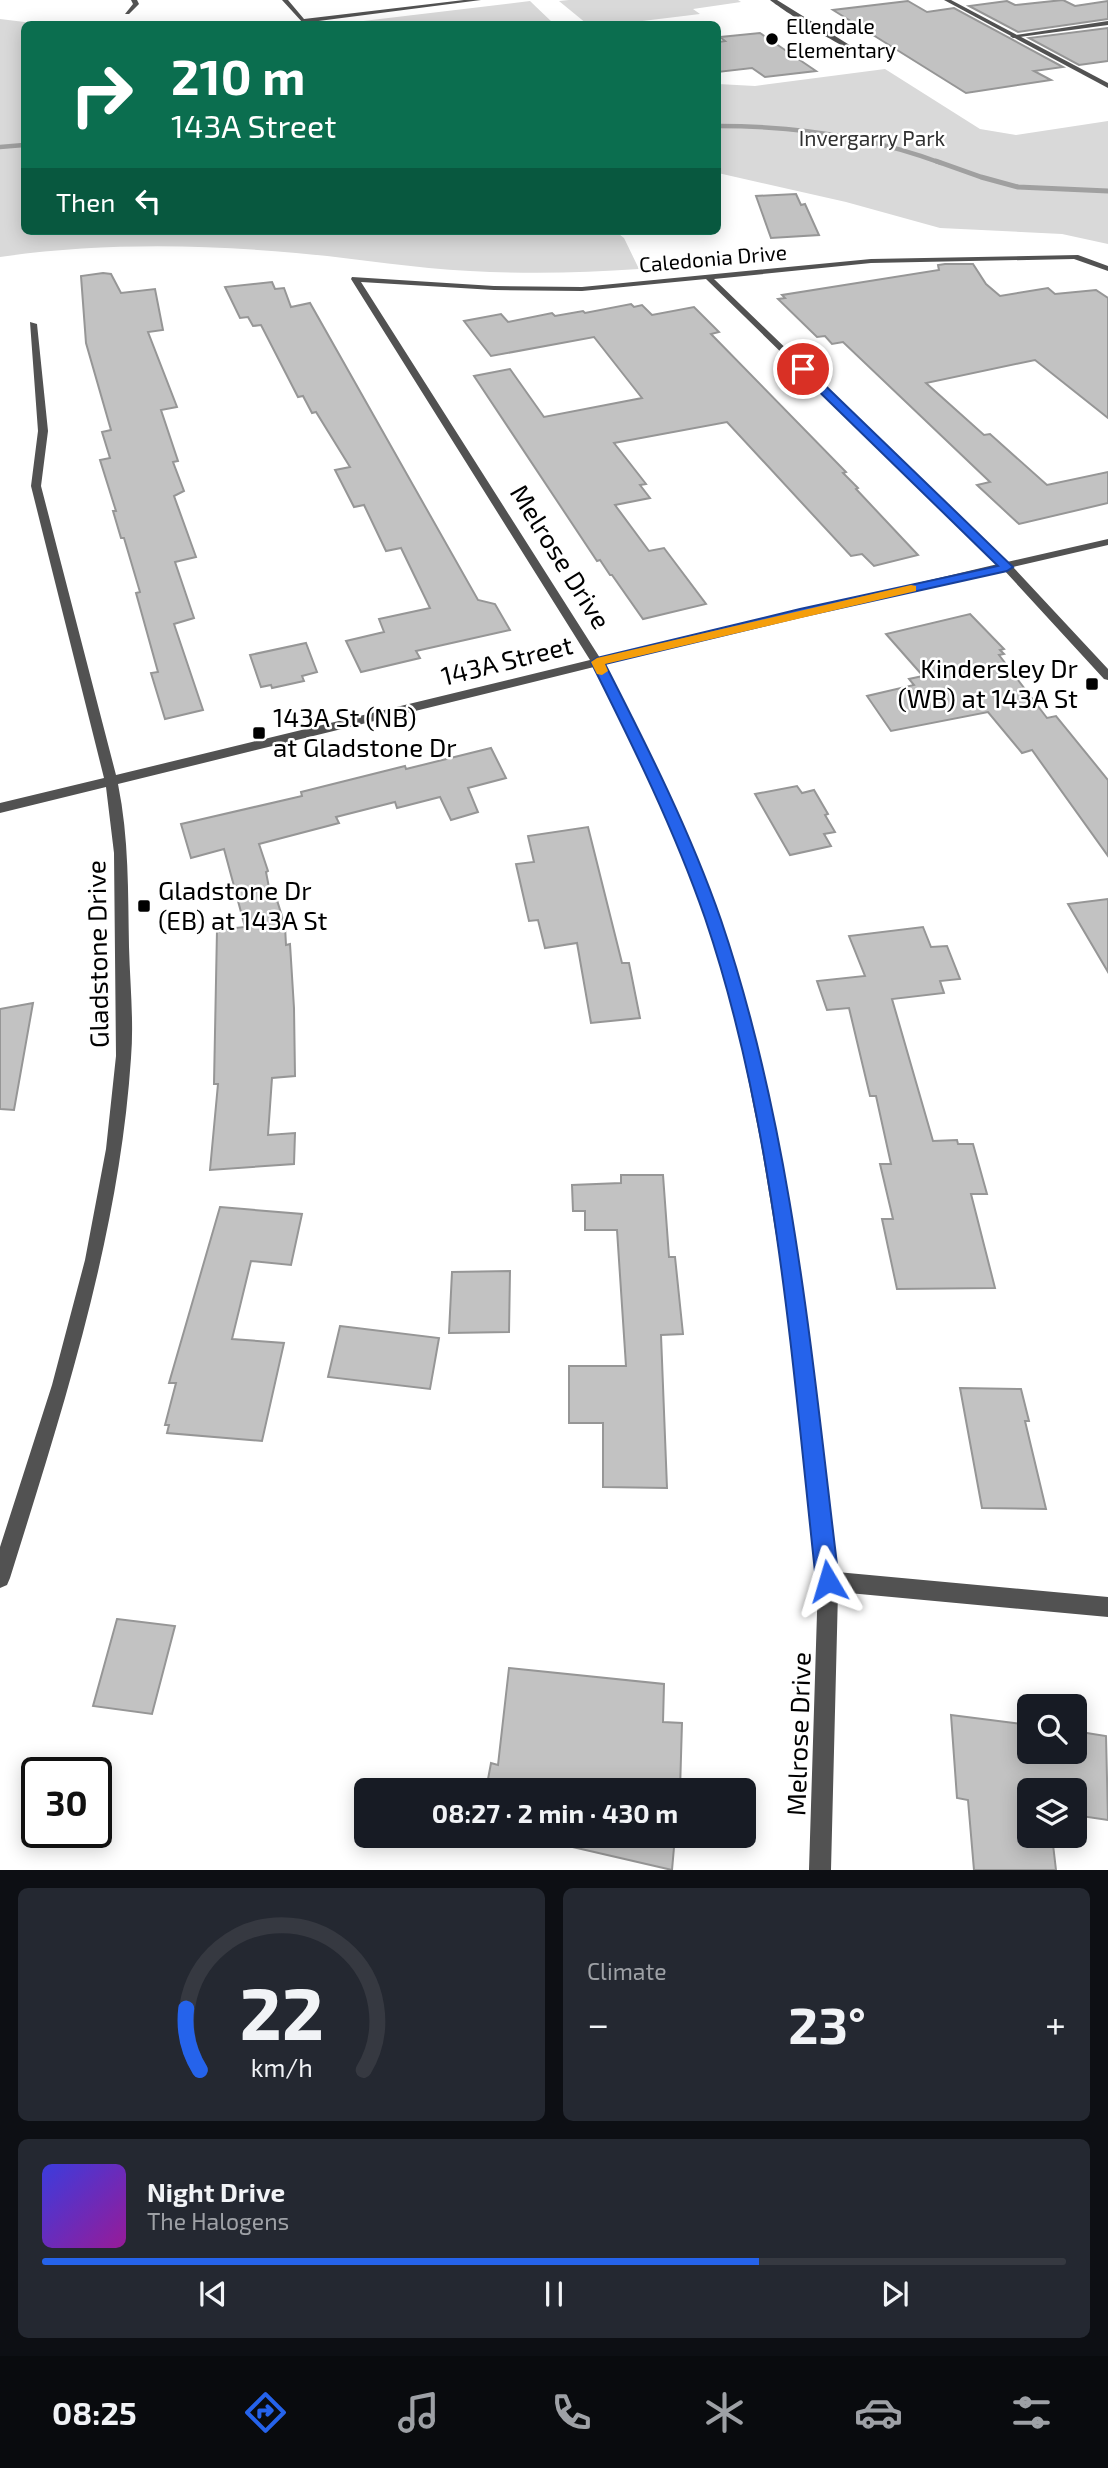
<!DOCTYPE html>
<meta charset="utf-8">
<style>
body{margin:0;font-family:"Exo 2",sans-serif;background:#242831;color:#f1f3f6;height:100vh;display:flex;flex-direction:column;font-size:26px;white-space:nowrap}
*{box-sizing:border-box;margin:0}
p{font-size:23px;color:#9ea1a6}
.icon{flex:none;width:38px;height:38px;fill:none;stroke:currentColor;stroke-width:2;stroke-linecap:round;stroke-linejoin:round}
.map{position:relative;height:1870px;overflow:hidden}
.side{display:flex;flex-direction:column;gap:18px;padding:18px;background:#0d0f14;flex:1}
.side>*{flex:none}
.hud{position:absolute;left:21px;top:21px;width:700px;height:214px;border-radius:10px;box-shadow:0 4px 18px #0003;background:#0b6e4f;color:#fff;overflow:hidden}
.fabs{position:absolute;left:1017px;top:1694px;display:grid;gap:14px}
.fabs a{display:grid;place-items:center;width:70px;height:70px;border-radius:10px;background:#171b24;box-shadow:0 4px 18px #0003;font-size:35px}
.speed{position:absolute;left:21px;top:1757px;display:flex;gap:14px;font-size:35px;font-weight:700;text-align:center}
.speed>*{display:grid;place-content:center;width:91px;height:91px;border-radius:50%;background:#171b24;box-shadow:0 4px 18px #0003;line-height:1}
.speed .limit{border:4px solid #111;border-radius:10px;background:#fff;color:#111}
.pin{position:absolute;display:grid;place-items:center;width:60px;height:60px;color:#fff;margin:-30px;border:4px solid #fff;border-radius:50%;box-shadow:0 2px 7px #0007}
.me{position:absolute;width:77px;margin:-38px;rotate:353deg;stroke-linejoin:round;filter:drop-shadow(0 0 5px #0008)}
.turn{display:flex;align-items:center;gap:24px;height:147px;padding:0 35px;font-size:32px}
.turn .icon{width:91px;height:91px;stroke-width:2.5}
.turn b{display:block;font-size:49px;line-height:60px}
.then{display:flex;align-items:center;height:66px;padding:0 35px;background:#0003;gap:14px;font-size:26px}
.big{font-size:52px;font-weight:700;line-height:1.1}
.side .card{flex:1;display:flex;flex-direction:column;justify-content:center;gap:10px;min-width:0;padding:0 24px;border-radius:10px;background:#242831}
.side .dial{align-items:center;gap:0}
.dial svg{height:182px;overflow:visible;fill:none;stroke:#363941;stroke-width:7;stroke-linecap:round;text-anchor:middle}
.dial text{fill:#f1f3f6;stroke:none}
.song{display:flex;align-items:center;gap:21px}
.cover{width:84px;height:84px;border-radius:10px;background:linear-gradient(135deg,hsl(240 70% 55%),hsl(300 70% 35%))}
.played{height:7px;border-radius:4px;background:linear-gradient(90deg,#2563eb 70%,#363941 70%)}
.keys{display:flex;justify-content:space-around;direction:ltr}
.heat{display:flex;justify-content:space-between;align-items:center;font-size:38px;direction:ltr}
.side .tiles{flex:1;display:grid;gap:18px;grid-template-columns:1fr 1fr}
.card:last-child{grid-column:span 2}
.trip{position:absolute;left:354px;top:1778px;width:402px;height:70px;border-radius:10px;background:#171b24;box-shadow:0 4px 18px #0003;font-weight:700;line-height:70px;text-align:center}
.menu{display:flex;height:112px;justify-content:space-around;align-items:center;background:#090b0e;color:#9ea1a6}
.menu .icon{width:49px;height:49px}
.menu .current{color:#2563eb}
.menu b{font-size:32px;color:#f1f3f6}
.map>svg:first-child{display:block}
</style>
<div class="map">
<svg width="1108" height="1870" viewBox="0 0 1108 1870">
<rect width="100%" height="100%" fill="#fff"/>
<!-- green -->
<g fill="#d9d9d9">
<polygon points="569,0 738,0 741,2 693,9 700,14 618,24 587,24 559,1"/>
<polygon points="530,1 554,24 338,24"/>
<path d="M 0,19 L 41,24 L 24,24 L 24,231 L 615,231 L 624,238 L 639,269 C 583,273 526,274 470,271 C 411,268 354,258 296,253 C 198,244 97,243 0,257 Z"/>
<polygon points="885,69 980,129 1016,135 1108,121 1108,244 1062,234 940,228 846,202 718,173 718,84 755,86"/>
</g>
<g fill="none" stroke-linecap="round" stroke-linejoin="round">
<!-- stream-far1 -->
<g stroke="#a0a0a0" stroke-width="4.5">
<path d="M 718,126 C 794,126 869,136 941,163"/>
<polyline points="0,147 24,145"/>
</g>
<!-- stream -->
<polyline stroke="#a0a0a0" stroke-width="5" points="936,161 981,177 1018,187 1108,191"/>
</g>
<!-- building -->
<g fill="#c2c2c2" stroke="#969696" stroke-width="2">
<polygon points="1063,0 1075,6 1108,1 1108,19 1018,32 969,6 1007,1 1015,5"/>
<polygon points="908,1 927,12 954,8 1063,67 1034,71 1051,80 966,93 833,10"/>
<polygon points="1108,28 1108,61 1079,65 1029,38"/>
<polygon points="760,33 816,71 765,77 752,68 718,72 718,42 725,41 720,37"/>
<polygon points="796,194 801,205 805,204 819,235 771,238 756,196"/>
<polygon points="945,264 973,264 986,284 1000,296 1048,288 1055,294 1096,290 1108,298 1108,418 1035,360 926,383 984,435 990,434 1047,485 1108,472 1108,503 1019,524 977,485 990,482 843,342 832,344 825,336 817,337 778,299 785,298 782,295 939,270 938,265"/>
<polygon points="103,273 111,274 121,293 155,289 163,330 148,332 177,407 161,410 178,461 173,462 184,491 174,496 196,557 175,562 194,618 174,624 203,710 165,719 151,673 158,672 136,593 140,592 124,538 121,538 113,511 116,511 100,460 110,458 102,432 111,430 86,343 81,276"/>
<polygon points="272,282 275,289 284,288 291,307 310,303 478,600 495,604 510,630 416,651 420,658 361,672 346,641 384,632 379,619 430,608 401,548 386,551 364,505 354,507 335,470 350,467 316,412 312,413 303,396 298,397 261,325 253,326 248,317 240,318 225,287"/>
<polygon points="631,304 634,307 642,305 652,315 694,307 719,332 711,334 846,472 843,473 858,488 856,489 918,555 874,566 862,554 851,556 727,422 614,443 646,484 640,485 650,498 615,505 649,551 664,548 706,604 643,619 612,575 610,575 600,560 597,561 474,376 510,369 544,417 642,398 594,337 491,356 464,321 501,314 508,322 552,313 555,316 583,311 585,313"/>
<polygon points="970,614 1004,649 1000,650 1004,654 999,655 1047,718 1056,716 1108,780 1108,856 1032,750 1022,753 988,712 891,731 867,696 914,685 909,679 923,676 886,634"/>
<polygon points="306,643 317,672 302,676 304,681 272,688 271,685 261,687 250,655"/>
<polygon points="491,748 506,778 468,788 478,812 451,820 440,797 397,808 395,802 336,817 339,823 259,844 268,871 266,872 271,898 276,897 285,926 286,945 290,944 294,1008 295,1076 272,1078 268,1135 295,1133 294,1164 210,1170 218,1084 214,1084 217,930 245,927 224,849 191,858 181,824 302,796 301,792 405,766 406,769"/>
<polygon points="797,786 802,793 814,790 828,814 825,815 835,832 824,834 831,846 790,855 755,794"/>
<polygon points="588,827 622,963 629,963 640,1018 591,1023 577,943 545,948 538,920 529,921 516,864 534,862 528,836"/>
<polygon points="1108,899 1108,972 1068,904"/>
<polygon points="923,927 931,947 947,946 960,979 940,981 944,993 892,999 933,1141 957,1140 958,1144 973,1144 987,1194 971,1194 995,1288 897,1289 882,1219 893,1219 880,1164 891,1164 876,1096 870,1096 849,1008 827,1010 817,981 865,976 849,936"/>
<polygon points="33,1003 14,1110 0,1109 0,1009"/>
<polygon points="621,1175 663,1175 669,1257 675,1257 683,1334 661,1335 667,1488 603,1487 603,1423 569,1423 569,1366 626,1366 617,1230 585,1230 585,1211 573,1211 572,1185 621,1183"/>
<polygon points="220,1207 302,1214 291,1265 251,1261 232,1339 284,1343 262,1441 167,1433 169,1425 165,1425 176,1383 169,1383"/>
<polygon points="510,1271 509,1332 449,1333 452,1272"/>
<polygon points="340,1326 439,1338 430,1389 328,1377"/>
<polygon points="960,1388 1021,1389 1029,1421 1025,1421 1046,1509 982,1508"/>
<polygon points="117,1619 175,1626 152,1714 93,1706"/>
<polygon points="509,1668 664,1684 663,1722 682,1723 680,1790 486,1790 491,1763 498,1765"/>
<polygon points="951,1715 1029,1725 1029,1752 1074,1752 1074,1731 1106,1736 1108,1820 1074,1815 1074,1790 1029,1790 1029,1836 1052,1836 1056,1870 974,1870 968,1800 957,1798"/>
<polygon points="525,1836 675,1836 672,1870"/>
</g>
<g fill="none" stroke-linecap="round" stroke-linejoin="round">
<!-- minor -->
<g fill="#525252" fill-rule="evenodd">
<polygon points="131,0 137,0 139,4 129,14 125,14 133,4"/>
<polygon points="282,0 288,0 304,19 464,0 481,0 303,23"/>
<path d="M 770,0 L 777,0 L 856,49 L 878,59 C 864,63 785,12 770,0 Z"/>
<polygon points="1108,21 1108,25 1013,38 1010,36"/>
<path d="M 1078,255 L 1108,266 L 1108,271 L 1074,259 L 871,263 L 714,279 L 1007,562 L 1108,539 L 1108,545 L 1013,567 L 1108,669 L 1108,680 L 1104,679 L 1003,569 L 604,664 C 647,748 690,831 720,920 C 791,1130 810,1354 837,1572 L 1108,1597 L 1108,1617 L 838,1592 L 831,1870 L 809,1870 L 818,1581 L 785,1290 L 761,1144 L 737,1023 L 706,919 L 660,798 L 594,667 L 118,784 C 129,838 128,892 129,947 C 130,984 134,1022 131,1058 C 119,1237 63,1408 10,1578 L 7,1585 L 0,1588 L 0,1547 L 52,1385 L 85,1260 L 106,1149 L 116,1056 L 114,853 L 106,787 L 0,813 L 0,803 L 104,778 L 31,486 L 38,431 L 30,322 L 37,324 L 48,431 L 41,486 L 116,775 L 590,660 L 351,279 L 352,277 L 494,286 L 582,287 L 871,259 ZM 706,279 L 998,564 L 600,658 L 361,282 L 494,290 L 582,291 Z"/>
</g>
<!-- tertiary -->
<polygon fill="#525252" fill-rule="evenodd" points="944,0 951,0 1108,83 1108,88"/>
</g>
<!-- route -->
<path fill="#2563eb" stroke="#184099" stroke-width="2" d="M 799,367 L 806,367 L 1013,567 L 1007,571 L 800,617 L 605,664 C 648,748 690,831 721,920 C 793,1132 812,1360 839,1581 L 836,1589 L 828,1592 L 820,1589 L 816,1581 C 792,1362 776,1127 705,918 C 674,829 633,746 591,662 L 597,658 L 800,609 L 998,566 L 799,372 Z"/>
<!-- slow -->
<polygon fill="#f59e0b" points="911,585 916,586 916,591 605,664 608,671 602,675 597,674 591,662 597,658"/>
<!-- markers -->
<g fill="#000" stroke="#fff" stroke-width="2.5">
<circle cx="772" cy="39" r="7"/>
<rect x="1085" y="677" width="14" height="14" rx="3.5"/>
<rect x="252" y="726" width="14" height="14" rx="3.5"/>
<rect x="137" y="899" width="14" height="14" rx="3.5"/>
</g>
<g text-anchor="middle" stroke-width="5" stroke-linejoin="round" paint-order="stroke">
<!-- far-poi labels -->
<g font-size="21" fill="#000" stroke="#fff" text-anchor="start">
<text x="786" y="34">Ellendale<tspan x="786" dy="24">Elementary</tspan></text>
</g>
<!-- far-park labels -->
<g font-size="21" fill="#303030" stroke="#fff">
<text x="872" y="146">Invergarry Park</text>
</g>
<!-- far-street labels -->
<g font-size="21" fill="#000" stroke="#fff">
<text transform="translate(713 259) rotate(-5)" y="7">Caledonia Drive</text>
</g>
<!-- street labels -->
<g font-size="26" fill="#000" stroke="#fff">
<text transform="translate(560 557) rotate(58)" y="9">Melrose Drive</text>
<text transform="translate(507 661) rotate(-14)" y="9">143A Street</text>
<text transform="translate(98 954) rotate(-91)" y="9">Gladstone Drive</text>
<text transform="translate(799 1734) rotate(-88)" y="9">Melrose Drive</text>
</g>
<!-- poi labels -->
<g font-size="26" fill="#000" stroke="#fff" text-anchor="start">
<text x="1078" y="678" text-anchor="end">Kindersley Dr<tspan x="1078" dy="30">(WB) at 143A St</tspan></text>
<text x="273" y="727">143A St (NB)<tspan x="273" dy="30">at Gladstone Dr</tspan></text>
<text x="158" y="900">Gladstone Dr<tspan x="158" dy="30">(EB) at 143A St</tspan></text>
</g>
</g>
</svg>
<div class="fabs">
<a><svg class="icon" aria-label="search" viewBox="0 0 24 24"><circle cx="10" cy="10" r="6"/><path d="M15 15l6 6"/></svg></a>
<a><svg class="icon" aria-label="layers" viewBox="0 0 24 24"><path d="M12 4l9 5-9 5-9-5zM3 14l9 5 9-5"/></svg></a>
</div>
<div class="speed"><div class="limit">30</div></div>
<div class="pin" style="left:803px;top:369px;background:#d93025"><svg class="icon" aria-label="arrive" viewBox="0 0 24 24"><path d="M6 21V4h12l-3 4 3 4H6"/></svg></div>
<svg class="me" style="left:828px;top:1581px" viewBox="-20 -20 40 40"><path d="M0-17L14 15 0 8-14 15z" fill="#2563eb" stroke="#fff" stroke-width="4"/></svg>
<div class="trip">08:27 · 2 min · 430 m</div>
<div class="hud">
<div class="turn"><svg class="icon" aria-label="right" viewBox="0 0 24 24"><path d="M7 20v-9h11M14 6l5 5-5 5"/></svg><div><b>210 m</b>143A Street</div></div>
<div class="then">Then<svg class="icon" aria-label="left" viewBox="0 0 24 24"><path d="M17 20v-9H6M10 6l-5 5 5 5"/></svg></div>
</div>
</div>
<section class="side">
<div class="tiles">
<div class="card dial"><svg viewBox="0 0 100 80">
<path d="M14 69A42 42 0 1 1 86 69"/>
<path d="M14 69A42 42 0 0 1 8 42" stroke="#2563eb"/>
<text x="50" y="56" font-size="32" font-weight="700">22</text>
<text x="50" y="72" font-size="11">km/h</text>
</svg></div>
<div class="card"><p>Climate</p>
<div class="heat"><a>−</a><b class="big">23°</b><a>+</a></div>
</div>
<div class="card">
<div class="song"><i class="cover"></i><div><b>Night Drive</b><p>The Halogens</p></div></div>
<div class="played"></div>
<div class="keys"><svg class="icon" aria-label="previous" viewBox="0 0 24 24"><path d="M18 5L8 12l10 7zM5 5v14"/></svg><svg class="icon" aria-label="pause" viewBox="0 0 24 24"><path d="M8 5v14M16 5v14"/></svg><svg class="icon" aria-label="next" viewBox="0 0 24 24"><path d="M6 5l10 7-10 7zM19 5v14"/></svg></div>
</div>
</div>
</section>
<nav class="menu">
<b>08:25</b>
<svg class="icon current" aria-label="directions" viewBox="0 0 24 24"><path d="M12 3l9 9-9 9-9-9zM9 14v-3h6M13 9l2 2-2 2"/></svg>
<svg class="icon" aria-label="music" viewBox="0 0 24 24"><path d="M9 18V5l10-2v13"/><circle cx="6" cy="18" r="3"/><circle cx="16" cy="16" r="3"/></svg>
<svg class="icon" aria-label="phone" viewBox="0 0 24 24"><path d="M5 4h4l2 5-3 2q2 4 5 5l2-3 5 2v4C11 20 4 13 5 4z"/></svg>
<svg class="icon" aria-label="climate" viewBox="0 0 24 24"><path d="M12 3v18M4 7l16 10M4 17L20 7"/></svg>
<svg class="icon" aria-label="car" viewBox="0 0 24 24"><path d="M5 17H2v-5l4-1 3-4h7l3 4 3 1v5h-3M9 17h6M6 11h13"/><circle cx="7" cy="17" r="2"/><circle cx="17" cy="17" r="2"/></svg>
<svg class="icon" aria-label="filters" viewBox="0 0 24 24"><path d="M4 7h16M4 17h16"/><circle cx="9" cy="7" r="2"/><circle cx="15" cy="17" r="2"/></svg>
</nav>
